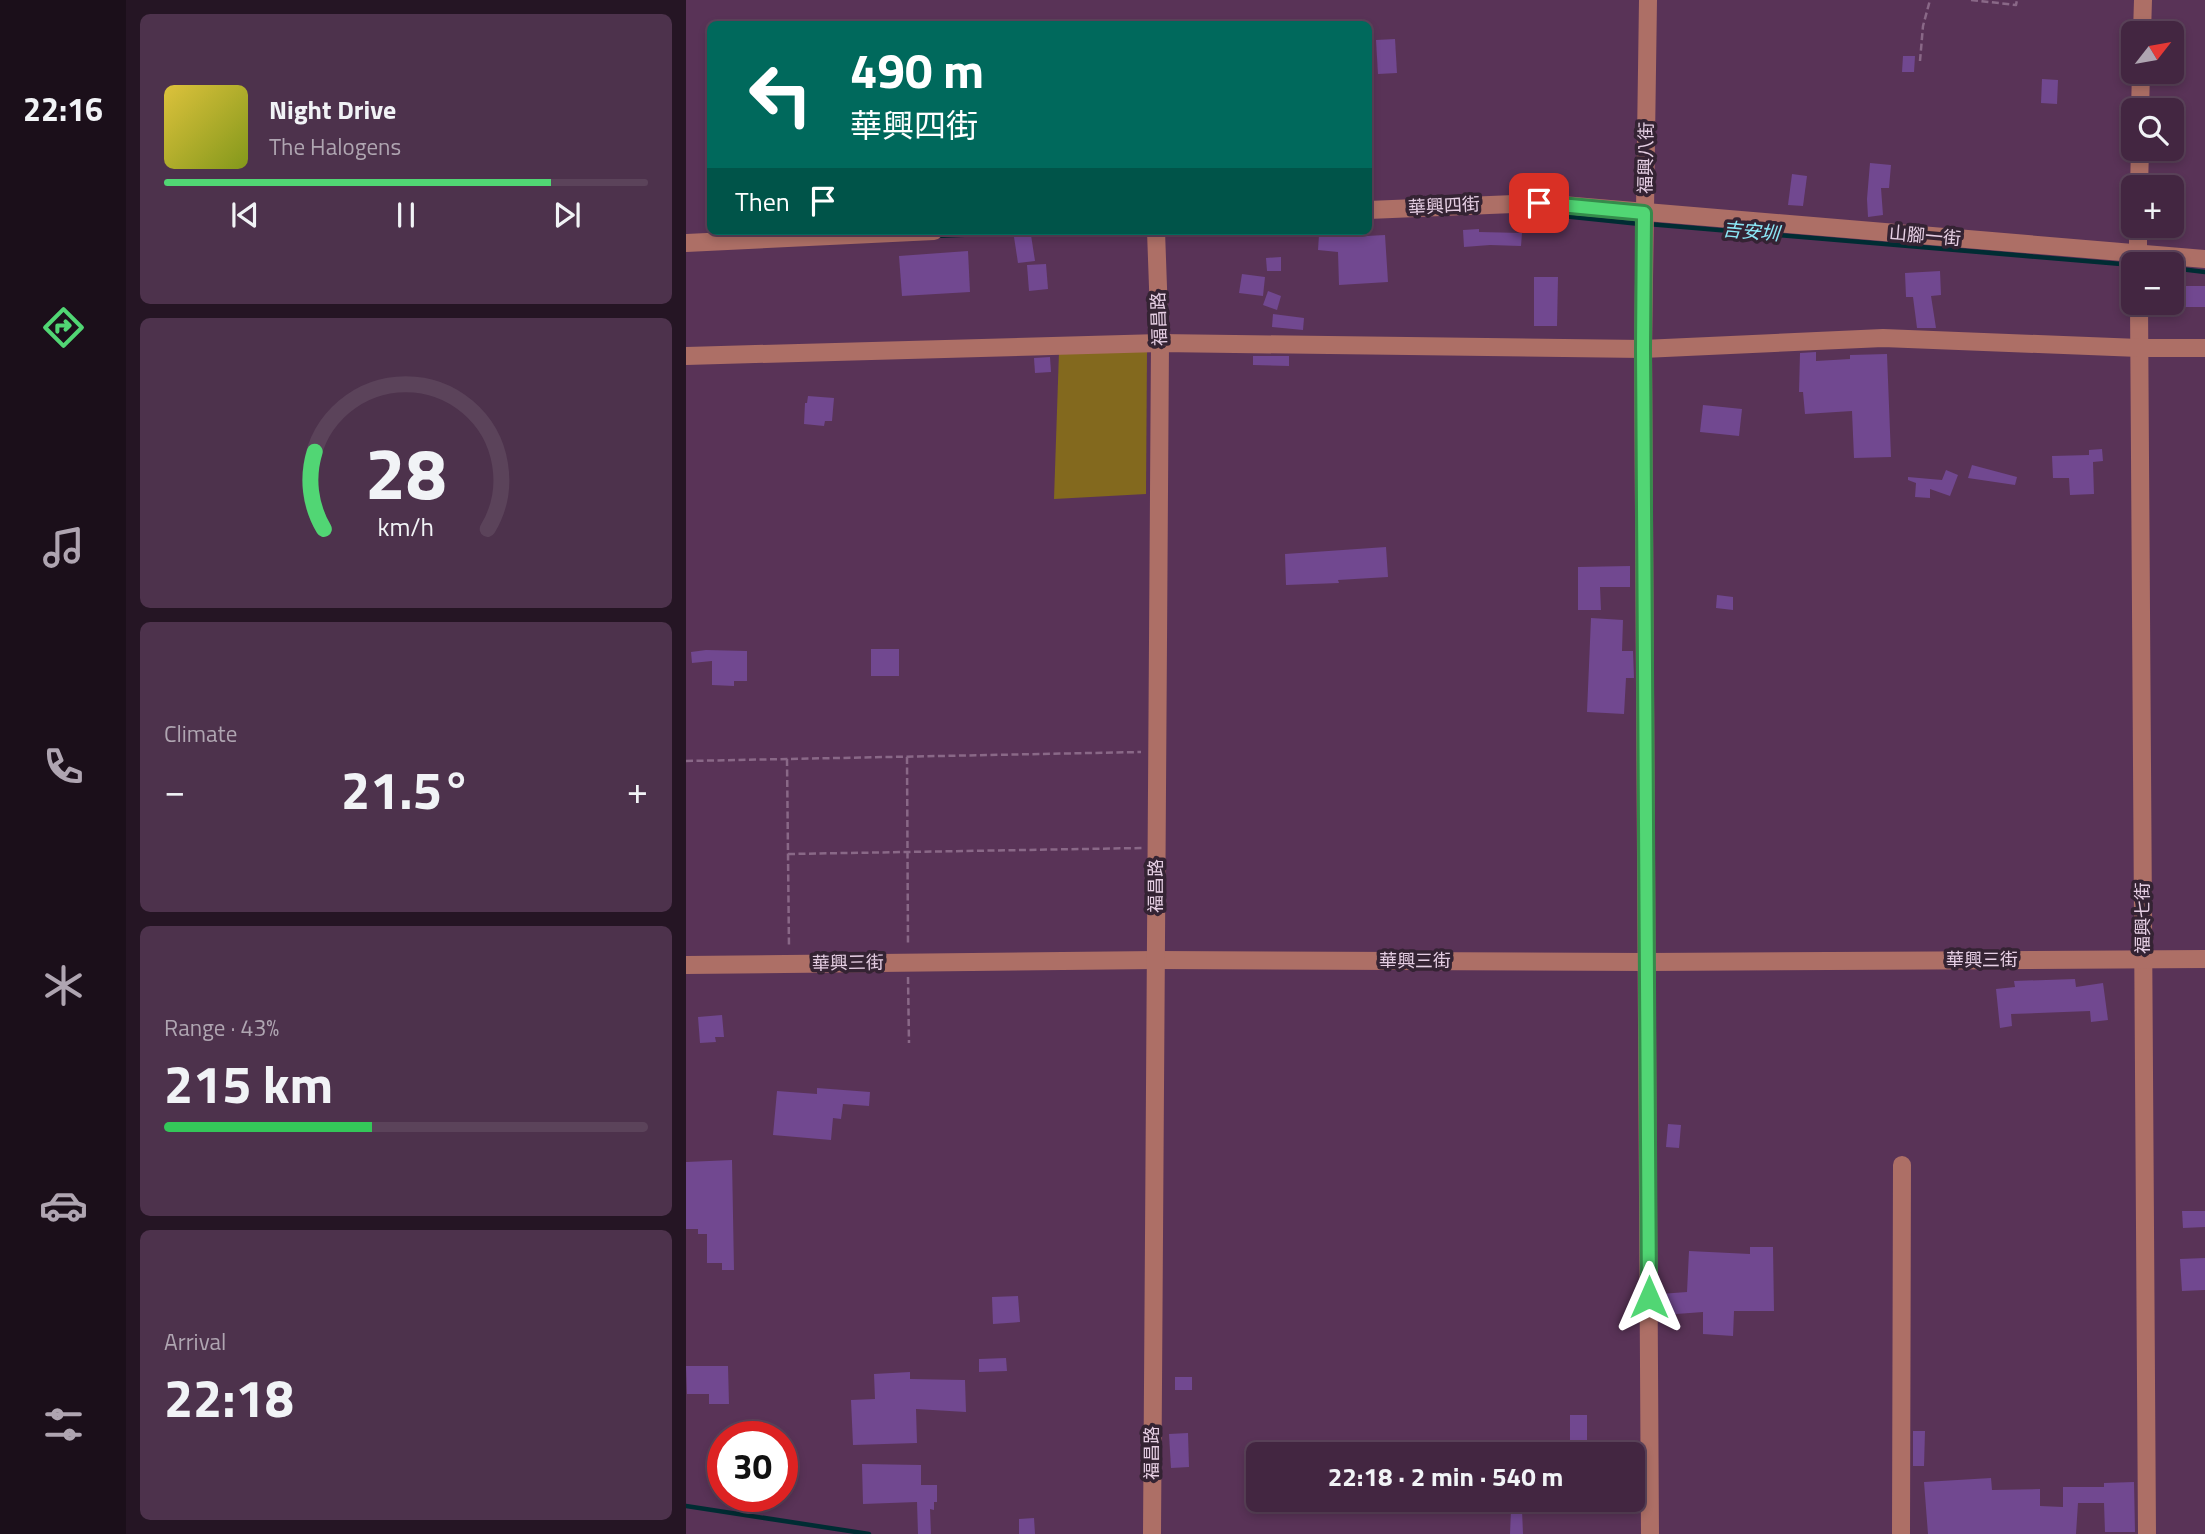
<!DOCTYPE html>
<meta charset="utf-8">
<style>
body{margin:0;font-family:"Titillium Web","Noto Sans TC",sans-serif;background:#4d324c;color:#f1f3f6;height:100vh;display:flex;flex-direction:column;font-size:26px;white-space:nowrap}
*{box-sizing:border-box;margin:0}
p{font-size:23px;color:#afa5b1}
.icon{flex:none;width:38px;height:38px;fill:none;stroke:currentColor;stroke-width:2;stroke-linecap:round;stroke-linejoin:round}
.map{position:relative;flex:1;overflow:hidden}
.side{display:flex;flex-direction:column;gap:14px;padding:14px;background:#251524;width:560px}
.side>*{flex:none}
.guide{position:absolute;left:21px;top:21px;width:665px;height:214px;border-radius:10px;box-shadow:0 4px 10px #0003,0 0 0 2px #5b435a;background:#00695c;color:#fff;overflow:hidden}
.needle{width:46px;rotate:59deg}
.controls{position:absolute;left:1435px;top:21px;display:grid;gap:14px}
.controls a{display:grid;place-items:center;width:63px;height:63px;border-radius:10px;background:#432641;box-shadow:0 4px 10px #0003,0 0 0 2px #5b435a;font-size:35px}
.speed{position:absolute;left:21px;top:1421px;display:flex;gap:14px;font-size:35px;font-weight:700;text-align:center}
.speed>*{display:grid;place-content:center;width:91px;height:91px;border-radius:50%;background:#432641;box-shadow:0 4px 10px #0003,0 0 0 2px #5b435a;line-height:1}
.speed .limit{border:10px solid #d22;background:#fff;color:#111}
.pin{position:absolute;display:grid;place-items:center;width:60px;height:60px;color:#fff;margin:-30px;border-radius:14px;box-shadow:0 4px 10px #0006}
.me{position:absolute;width:77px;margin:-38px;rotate:0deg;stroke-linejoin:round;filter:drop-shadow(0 0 5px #0008)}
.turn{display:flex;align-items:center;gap:24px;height:147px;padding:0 28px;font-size:32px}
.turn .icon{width:91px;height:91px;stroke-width:2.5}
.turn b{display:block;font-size:49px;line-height:60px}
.then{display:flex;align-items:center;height:66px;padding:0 28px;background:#0003;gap:14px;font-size:26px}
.big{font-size:52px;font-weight:700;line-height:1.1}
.side .tile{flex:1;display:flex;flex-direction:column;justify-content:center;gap:10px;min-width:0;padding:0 24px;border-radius:10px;background:#4d324c}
.side .dial{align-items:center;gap:0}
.dial svg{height:182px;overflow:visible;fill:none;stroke:#5b435a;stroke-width:7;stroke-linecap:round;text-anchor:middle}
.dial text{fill:#f1f3f6;stroke:none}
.song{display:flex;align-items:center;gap:21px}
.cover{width:84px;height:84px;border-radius:10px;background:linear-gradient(135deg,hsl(50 70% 55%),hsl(70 70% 35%))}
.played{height:7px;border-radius:4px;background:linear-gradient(90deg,#51d674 80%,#5b435a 80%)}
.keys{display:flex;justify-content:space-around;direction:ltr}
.heat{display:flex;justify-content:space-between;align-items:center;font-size:38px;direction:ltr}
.charge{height:10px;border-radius:5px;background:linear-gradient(90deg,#34c759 43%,#5b435a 0)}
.trip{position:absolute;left:560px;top:1442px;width:399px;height:70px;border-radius:10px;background:#432641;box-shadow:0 4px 10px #0003,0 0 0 2px #5b435a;font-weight:700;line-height:70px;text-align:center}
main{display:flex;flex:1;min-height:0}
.tab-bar{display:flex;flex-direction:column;width:126px;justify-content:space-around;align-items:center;background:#1b0f1a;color:#afa5b1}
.tab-bar .icon{width:49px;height:49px}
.tab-bar .on{color:#51d674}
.tab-bar b{font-size:32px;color:#f1f3f6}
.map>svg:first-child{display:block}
</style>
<main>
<nav class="tab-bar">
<b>22:16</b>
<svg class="icon on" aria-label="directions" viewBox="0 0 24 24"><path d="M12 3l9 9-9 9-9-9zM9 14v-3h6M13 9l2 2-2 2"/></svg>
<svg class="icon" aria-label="music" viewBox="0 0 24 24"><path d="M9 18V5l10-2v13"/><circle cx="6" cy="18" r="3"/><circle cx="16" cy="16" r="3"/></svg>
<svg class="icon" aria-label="phone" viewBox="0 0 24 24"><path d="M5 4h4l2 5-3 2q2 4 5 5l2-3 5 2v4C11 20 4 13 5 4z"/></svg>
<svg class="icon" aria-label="climate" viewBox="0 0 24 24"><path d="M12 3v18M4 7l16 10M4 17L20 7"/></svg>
<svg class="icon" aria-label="car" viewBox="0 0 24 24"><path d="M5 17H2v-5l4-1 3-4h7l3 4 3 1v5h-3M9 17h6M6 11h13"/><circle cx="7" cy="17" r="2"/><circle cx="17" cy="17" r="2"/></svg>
<svg class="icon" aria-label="filters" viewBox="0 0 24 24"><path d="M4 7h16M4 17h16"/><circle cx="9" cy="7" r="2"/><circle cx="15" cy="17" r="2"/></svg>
</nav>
<section class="side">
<div class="tile">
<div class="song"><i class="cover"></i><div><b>Night Drive</b><p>The Halogens</p></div></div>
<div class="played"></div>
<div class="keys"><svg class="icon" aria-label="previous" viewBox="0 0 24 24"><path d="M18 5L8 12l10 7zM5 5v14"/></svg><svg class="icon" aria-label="pause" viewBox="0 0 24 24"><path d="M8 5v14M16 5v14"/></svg><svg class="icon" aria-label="next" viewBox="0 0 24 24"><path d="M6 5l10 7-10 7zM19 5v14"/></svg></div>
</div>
<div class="tile dial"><svg viewBox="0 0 100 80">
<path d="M14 69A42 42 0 1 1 86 69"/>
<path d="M14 69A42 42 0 0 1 10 35" stroke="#51d674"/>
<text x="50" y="56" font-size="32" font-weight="700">28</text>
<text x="50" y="72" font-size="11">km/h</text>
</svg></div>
<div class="tile"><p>Climate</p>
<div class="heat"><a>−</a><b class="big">21.5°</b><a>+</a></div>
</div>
<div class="tile"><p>Range · 43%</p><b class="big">215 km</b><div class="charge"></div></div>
<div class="tile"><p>Arrival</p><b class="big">22:18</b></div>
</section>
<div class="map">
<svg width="1519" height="1534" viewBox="0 0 1519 1534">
<rect width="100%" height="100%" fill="#593357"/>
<!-- forest -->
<polygon fill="#83691e" points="461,350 460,494 368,499 373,352"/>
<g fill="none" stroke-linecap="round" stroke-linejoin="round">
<!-- stream -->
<g stroke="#002c33" stroke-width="4.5">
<polyline points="837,212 954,224"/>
<polyline points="962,224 1447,265"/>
<polyline points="249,236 365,231"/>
<polyline points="1486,268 1519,272"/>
<polyline points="0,1506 183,1534"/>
</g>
</g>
<!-- building -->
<g fill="#714890">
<polygon points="709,39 711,73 692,74 690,40"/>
<polygon points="1217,56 1229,56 1228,72 1216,72"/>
<polygon points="1356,79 1372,80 1371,104 1355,103"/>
<polygon points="1184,163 1205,165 1203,188 1195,188 1197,215 1182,217 1181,199"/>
<polygon points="1106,174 1121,176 1117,206 1102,205"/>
<polygon points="793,229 793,232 836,233 835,246 804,245 778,247 777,230"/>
<polygon points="345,235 349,261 332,263 328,237"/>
<polygon points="633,235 662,237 699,235 702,282 653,285 652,252 632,250"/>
<polygon points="282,251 284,292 216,296 213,256"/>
<polygon points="595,257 595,271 581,271 580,258"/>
<polygon points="360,264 362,289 343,291 341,265"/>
<polygon points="1254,271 1255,295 1245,296 1250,328 1231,328 1227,297 1220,297 1219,273"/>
<polygon points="556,274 579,277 577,296 553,293"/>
<polygon points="848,277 872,277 871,326 848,326"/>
<rect x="1499" y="286" width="20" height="21"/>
<polygon points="582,291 595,296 591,310 577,305"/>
<polygon points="587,314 618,318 617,330 586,327"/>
<polygon points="1130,352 1130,361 1164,359 1164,355 1201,354 1205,457 1168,458 1166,411 1119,414 1117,392 1113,392 1114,353"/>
<polygon points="567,356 603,356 603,366 567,365"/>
<polygon points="364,357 365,372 349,373 348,358"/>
<polygon points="122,396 148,398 146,421 139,421 138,426 118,424 119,403 121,403"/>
<polygon points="1017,405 1056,409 1053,436 1014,432"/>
<polygon points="1416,449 1417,461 1407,462 1408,494 1384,495 1383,478 1367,478 1366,456 1403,455 1403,450"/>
<polygon points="1286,465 1331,477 1329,485 1282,478"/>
<polygon points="1260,470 1272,475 1264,496 1244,489 1244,498 1229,497 1230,483 1222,480 1222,477 1256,480"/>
<polygon points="700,547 702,577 652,580 653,583 600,585 599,554"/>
<polygon points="944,566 944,587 914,587 915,610 892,610 892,567"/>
<polygon points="1031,595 1047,597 1047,610 1030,608"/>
<polygon points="905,618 937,620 936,651 947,651 948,678 940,678 938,714 901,712"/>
<rect x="185" y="649" width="28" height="27"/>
<polygon points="20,650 61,651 61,681 48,681 48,686 26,685 26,661 6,663 5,652"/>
<polygon points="1389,979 1390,987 1417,983 1422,1020 1405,1022 1404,1011 1325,1014 1326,1026 1314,1028 1310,989 1329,987 1328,981"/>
<polygon points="36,1015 38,1037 29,1037 30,1042 14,1043 12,1017"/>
<polygon points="131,1088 184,1092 183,1106 157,1104 155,1119 147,1118 145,1140 87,1135 91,1091 131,1094"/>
<polygon points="982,1124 995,1125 993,1148 980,1147"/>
<polygon points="46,1160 48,1270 36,1270 36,1263 21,1263 21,1234 12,1234 12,1229 0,1229 0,1162"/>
<polygon points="1496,1211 1519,1211 1519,1227 1497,1228"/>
<polygon points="1064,1247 1087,1247 1088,1311 1048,1311 1047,1336 1017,1334 1017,1312 977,1315 976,1308 974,1308 974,1294 1001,1292 1003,1251 1064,1254"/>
<polygon points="1519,1258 1519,1290 1496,1291 1494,1259"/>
<polygon points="332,1296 334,1322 307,1324 306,1297"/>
<polygon points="320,1358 321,1371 293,1372 293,1359"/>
<polygon points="0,1366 42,1366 43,1404 23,1404 23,1394 1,1394"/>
<polygon points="224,1372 224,1379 279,1380 280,1412 230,1409 231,1443 167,1445 165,1400 189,1399 188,1374"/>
<rect x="489" y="1377" width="17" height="13"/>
<polygon points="884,1415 901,1415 901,1440 884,1441"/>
<polygon points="1227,1431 1239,1431 1238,1466 1227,1466"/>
<polygon points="502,1433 503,1467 485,1468 483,1434"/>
<polygon points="176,1464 235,1465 235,1485 251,1485 251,1502 248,1502 248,1510 244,1509 245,1534 232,1534 231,1502 177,1504"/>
<polygon points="1305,1478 1306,1490 1354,1489 1354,1506 1377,1507 1377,1487 1418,1487 1418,1483 1448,1482 1449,1532 1419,1532 1418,1503 1392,1503 1390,1534 1242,1534 1238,1482"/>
<polygon points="825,1510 836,1510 837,1534 824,1534"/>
<polygon points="348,1518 349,1534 333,1534 333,1519"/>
</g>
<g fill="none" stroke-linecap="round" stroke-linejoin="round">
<!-- path -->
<g stroke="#896887" stroke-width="2.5" stroke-dasharray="7 3.5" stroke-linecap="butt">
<polyline points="1285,0 1330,5 1331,0"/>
<polyline points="1234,61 1237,26 1244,0"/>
<polyline points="221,757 222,946"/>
<polyline points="101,759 103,948"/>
<polyline points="0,761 455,752"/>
<polyline points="102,854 456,848"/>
<polyline points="222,977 223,1043"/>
</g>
<!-- minor -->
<g stroke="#ad6f66" stroke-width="18">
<polyline points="962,0 957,349 964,1534"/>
<polyline points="1456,33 1457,0"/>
<polyline points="1454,110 1455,72"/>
<polyline points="1453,187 1454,149"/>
<polyline points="682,210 853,203 1519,259"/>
<polyline points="0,243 248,231"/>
<polyline points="1452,264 1452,226"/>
<polyline points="1453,303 1461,1534"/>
<polyline points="0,356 474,343 957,349 1197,338 1453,348 1519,348"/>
<polyline points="0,965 470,960 961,962 1519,959"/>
<polyline points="466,1534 474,343 470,231"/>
<polyline points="1215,1534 1216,1165"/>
</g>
</g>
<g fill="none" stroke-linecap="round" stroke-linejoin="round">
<defs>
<polyline id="route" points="853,203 958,213 957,349 963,1297"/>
</defs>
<!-- route casing -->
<use href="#route" stroke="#358b4b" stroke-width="18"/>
<!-- route -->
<use href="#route" stroke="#51d674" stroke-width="12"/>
</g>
<g text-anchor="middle" stroke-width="7" stroke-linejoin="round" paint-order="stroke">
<!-- street labels -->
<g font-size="18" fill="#e6cfe4" stroke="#342333">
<text transform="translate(960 158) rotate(-89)" y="6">福興八街</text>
<text transform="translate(758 206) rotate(-3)" y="6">華興四街</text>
<text transform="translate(1239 236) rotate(5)" y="6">山腳一街</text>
<text transform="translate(473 319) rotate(-92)" y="6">福昌路</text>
<text transform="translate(470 886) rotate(-90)" y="6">福昌路</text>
<text transform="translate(1457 918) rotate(-90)" y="6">福興七街</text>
<text x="1296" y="966">華興三街</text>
<text x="729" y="967">華興三街</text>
<text transform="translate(162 963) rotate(-1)" y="6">華興三街</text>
<text transform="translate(466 1453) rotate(-90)" y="6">福昌路</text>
</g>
<!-- water labels -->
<g font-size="19" font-style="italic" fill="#8ce8f7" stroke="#342333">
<text transform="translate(1065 231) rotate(5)" y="7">吉安圳</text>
</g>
</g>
</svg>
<div class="controls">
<a><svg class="needle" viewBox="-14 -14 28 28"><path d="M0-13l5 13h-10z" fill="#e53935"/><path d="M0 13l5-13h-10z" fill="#afa5b1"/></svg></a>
<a><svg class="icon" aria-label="search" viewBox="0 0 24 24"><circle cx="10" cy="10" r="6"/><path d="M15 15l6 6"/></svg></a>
<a>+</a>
<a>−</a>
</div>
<div class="speed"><div class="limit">30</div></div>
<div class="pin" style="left:853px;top:203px;background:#d93025"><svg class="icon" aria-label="arrive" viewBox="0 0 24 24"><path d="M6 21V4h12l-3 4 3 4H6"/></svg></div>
<svg class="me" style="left:963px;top:1297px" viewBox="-20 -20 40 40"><path d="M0-17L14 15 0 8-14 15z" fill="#51d674" stroke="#fff" stroke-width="4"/></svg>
<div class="trip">22:18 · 2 min · 540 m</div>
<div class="guide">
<div class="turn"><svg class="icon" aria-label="left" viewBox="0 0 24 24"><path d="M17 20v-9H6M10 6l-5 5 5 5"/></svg><div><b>490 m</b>華興四街</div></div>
<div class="then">Then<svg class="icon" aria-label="arrive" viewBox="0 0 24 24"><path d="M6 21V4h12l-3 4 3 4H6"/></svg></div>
</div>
</div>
</main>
